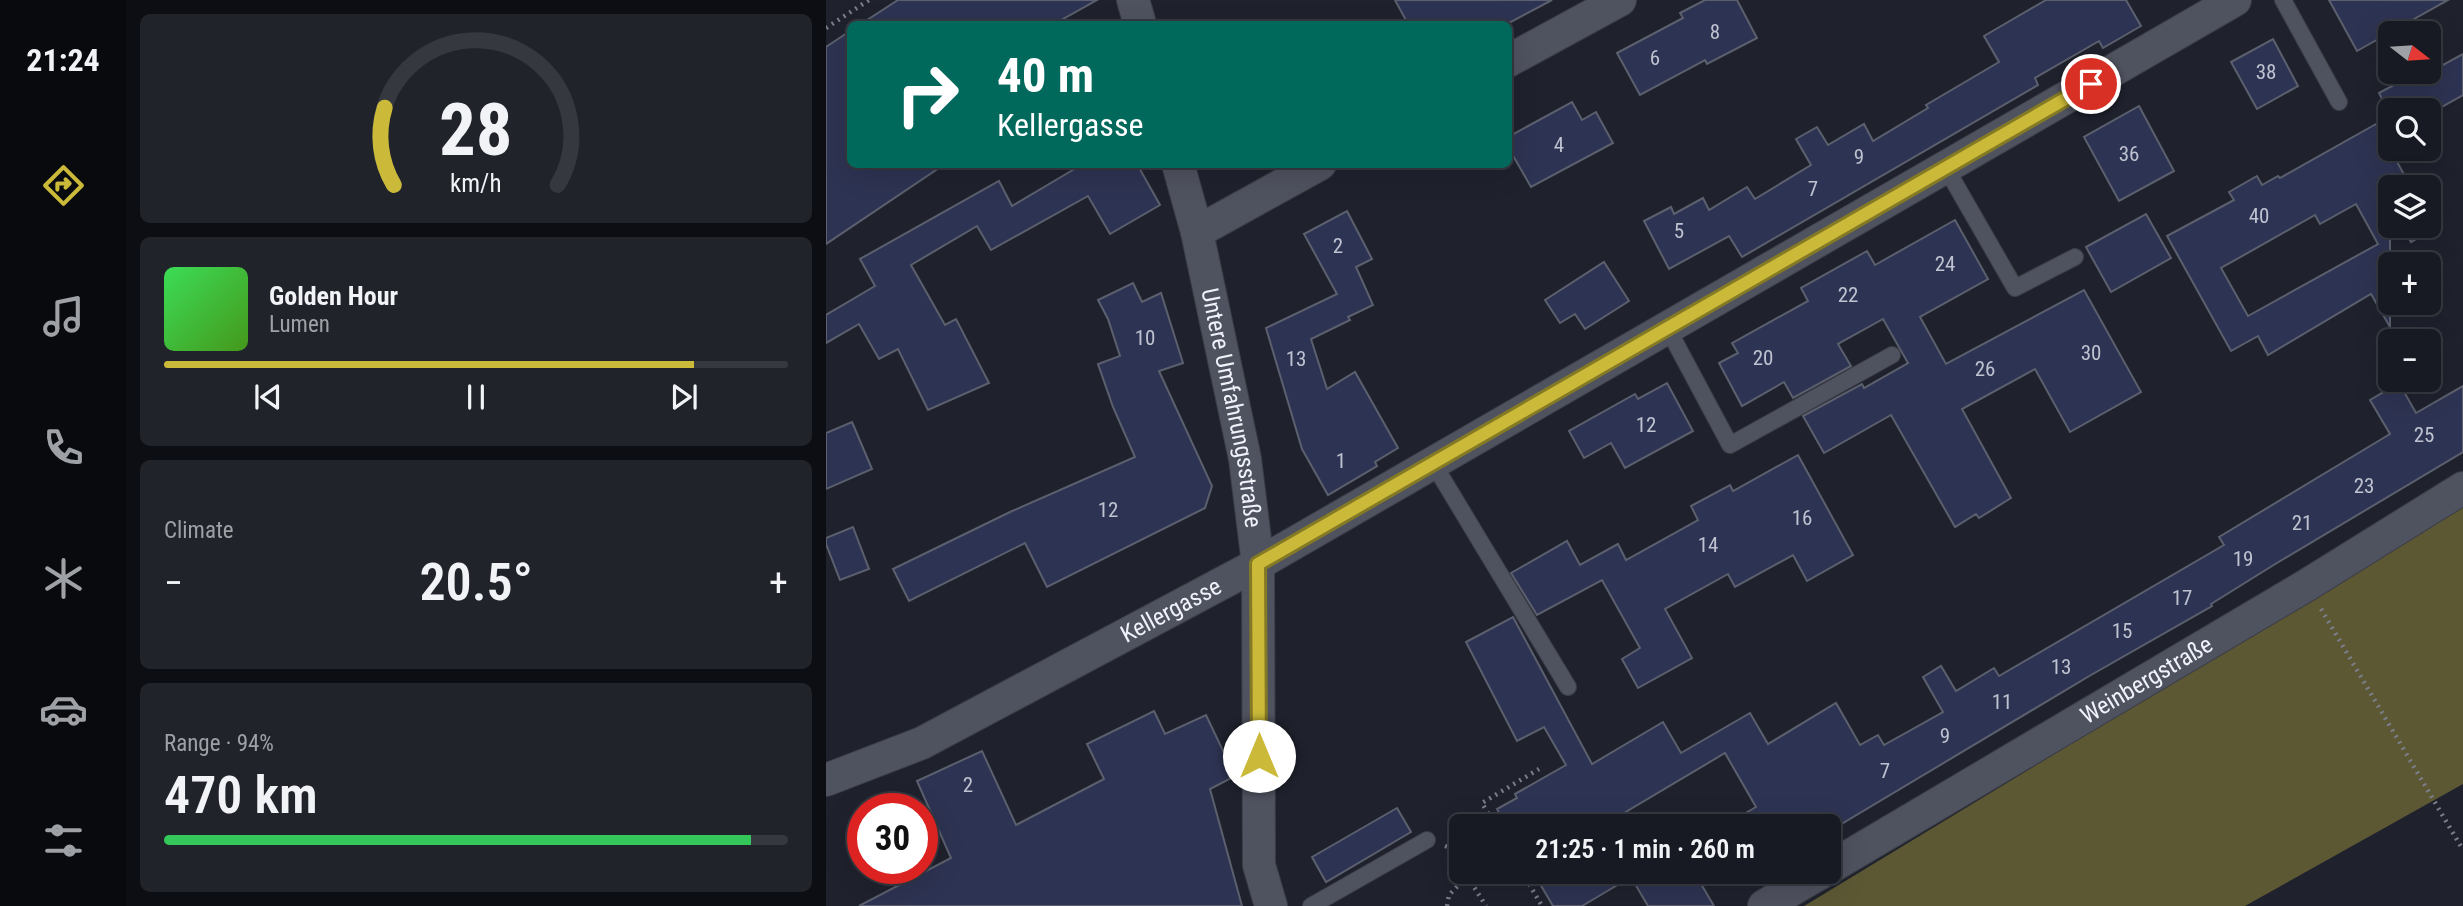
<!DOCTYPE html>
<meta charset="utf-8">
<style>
body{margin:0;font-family:"Roboto Condensed",sans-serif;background:#20232a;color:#f1f3f6;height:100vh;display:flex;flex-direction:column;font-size:26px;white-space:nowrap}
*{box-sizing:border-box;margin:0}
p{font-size:23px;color:#9ea1a5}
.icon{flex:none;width:38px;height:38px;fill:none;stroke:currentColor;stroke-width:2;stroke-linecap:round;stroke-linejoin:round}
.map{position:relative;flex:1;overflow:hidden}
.sheet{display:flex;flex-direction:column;gap:14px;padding:14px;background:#0d0e13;width:700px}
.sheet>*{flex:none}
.guide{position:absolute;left:21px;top:21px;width:665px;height:147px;border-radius:10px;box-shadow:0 7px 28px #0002,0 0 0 2px #363840;background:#00695c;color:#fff;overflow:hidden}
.needle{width:46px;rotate:107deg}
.buttons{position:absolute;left:1552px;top:21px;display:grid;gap:14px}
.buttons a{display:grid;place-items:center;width:63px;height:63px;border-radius:10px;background:#171a22;box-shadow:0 7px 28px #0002,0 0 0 2px #363840;font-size:35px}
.speed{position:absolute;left:21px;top:793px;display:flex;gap:14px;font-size:35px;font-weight:700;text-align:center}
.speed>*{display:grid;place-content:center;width:91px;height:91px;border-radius:50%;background:#171a22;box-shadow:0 7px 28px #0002,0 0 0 2px #363840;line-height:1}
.speed .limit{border:10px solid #d22;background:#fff;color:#111}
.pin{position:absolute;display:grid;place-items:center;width:60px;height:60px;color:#fff;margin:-30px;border:4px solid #fff;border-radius:50%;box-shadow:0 2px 7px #0007}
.me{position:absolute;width:77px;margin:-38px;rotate:0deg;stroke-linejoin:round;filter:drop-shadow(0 0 5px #0008)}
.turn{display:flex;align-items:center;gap:24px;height:147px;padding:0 35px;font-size:32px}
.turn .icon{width:91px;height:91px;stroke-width:2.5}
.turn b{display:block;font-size:49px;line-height:60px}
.big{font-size:52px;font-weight:600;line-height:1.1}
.sheet .widget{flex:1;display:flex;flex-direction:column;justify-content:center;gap:10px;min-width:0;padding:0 24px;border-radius:10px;background:#20232a}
.sheet .dial{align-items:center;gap:0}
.dial svg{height:182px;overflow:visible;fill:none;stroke:#363840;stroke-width:7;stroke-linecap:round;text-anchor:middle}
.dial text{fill:#f1f3f6;stroke:none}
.song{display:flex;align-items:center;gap:21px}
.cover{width:84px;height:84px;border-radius:10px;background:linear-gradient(135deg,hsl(130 70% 55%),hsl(100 70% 35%))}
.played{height:7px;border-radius:4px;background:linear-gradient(90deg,#cbba39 85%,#363840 85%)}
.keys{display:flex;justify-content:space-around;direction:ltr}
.heat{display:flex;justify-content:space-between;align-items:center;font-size:38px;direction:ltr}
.charge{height:10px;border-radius:5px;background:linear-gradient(90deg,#34c759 94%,#363840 0)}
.trip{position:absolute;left:623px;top:814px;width:392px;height:70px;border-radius:10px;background:#171a22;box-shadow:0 7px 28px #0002,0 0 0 2px #363840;font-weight:600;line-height:70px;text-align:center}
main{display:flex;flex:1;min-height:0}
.tab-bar{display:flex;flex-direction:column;width:126px;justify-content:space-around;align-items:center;background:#090a0e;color:#9ea1a5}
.tab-bar .icon{width:49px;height:49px}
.tab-bar .selected{color:#cbba39}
.tab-bar b{font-size:32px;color:#f1f3f6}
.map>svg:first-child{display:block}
</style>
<main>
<nav class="tab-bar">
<b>21:24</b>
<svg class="icon selected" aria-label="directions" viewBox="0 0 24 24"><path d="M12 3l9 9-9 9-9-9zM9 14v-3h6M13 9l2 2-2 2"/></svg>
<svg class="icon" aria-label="music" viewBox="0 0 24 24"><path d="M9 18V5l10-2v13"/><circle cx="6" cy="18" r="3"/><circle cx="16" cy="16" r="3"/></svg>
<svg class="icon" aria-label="phone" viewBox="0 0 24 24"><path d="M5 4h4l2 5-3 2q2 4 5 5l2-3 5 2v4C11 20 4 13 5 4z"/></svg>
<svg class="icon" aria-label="climate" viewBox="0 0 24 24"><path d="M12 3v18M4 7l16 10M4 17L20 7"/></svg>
<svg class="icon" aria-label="car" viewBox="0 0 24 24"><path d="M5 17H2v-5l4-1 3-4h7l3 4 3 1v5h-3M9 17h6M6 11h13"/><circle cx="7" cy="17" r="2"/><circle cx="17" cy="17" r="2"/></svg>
<svg class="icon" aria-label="filters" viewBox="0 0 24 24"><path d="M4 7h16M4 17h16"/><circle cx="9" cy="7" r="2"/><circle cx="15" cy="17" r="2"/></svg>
</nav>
<section class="sheet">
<div class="widget dial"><svg viewBox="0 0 100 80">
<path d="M14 69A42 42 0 1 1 86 69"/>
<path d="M14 69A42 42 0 0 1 10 35" stroke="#cbba39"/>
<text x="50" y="56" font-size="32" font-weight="700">28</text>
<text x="50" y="72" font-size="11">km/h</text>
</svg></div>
<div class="widget">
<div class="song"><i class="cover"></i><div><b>Golden Hour</b><p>Lumen</p></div></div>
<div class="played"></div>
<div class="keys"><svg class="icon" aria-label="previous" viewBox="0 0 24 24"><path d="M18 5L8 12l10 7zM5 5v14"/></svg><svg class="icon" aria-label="pause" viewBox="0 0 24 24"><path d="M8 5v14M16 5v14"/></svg><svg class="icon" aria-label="next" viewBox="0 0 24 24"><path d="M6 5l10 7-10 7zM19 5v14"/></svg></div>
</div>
<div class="widget"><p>Climate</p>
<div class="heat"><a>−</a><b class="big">20.5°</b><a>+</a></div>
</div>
<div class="widget"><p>Range · 94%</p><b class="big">470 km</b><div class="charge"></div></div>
</section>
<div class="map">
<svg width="1637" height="906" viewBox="0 0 1637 906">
<rect width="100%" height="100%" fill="#1f222d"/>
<!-- forest -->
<polygon fill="#5d5834" points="1637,506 1637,784 1419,906 978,906"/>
<!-- building -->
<g fill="#2d3352" stroke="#5c606e" stroke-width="2" fill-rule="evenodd">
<polygon points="72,0 271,0 228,24 35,24"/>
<polygon points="569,0 726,0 681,24 582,24"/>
<polygon points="879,0 911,0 931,38 881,64 879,60 814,95 791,53 857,18 854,13"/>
<polygon points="1220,0 1300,0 1315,26 1277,48 1273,41 1209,78 1212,85 916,257 903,236 843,269 818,221 845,207 848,214 877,198 883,210 921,187 929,199 985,165 970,139 991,127 1002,145 1038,124 1047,141 1102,108 1100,105 1173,62 1158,36"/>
<polygon points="1503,0 1622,0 1531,51"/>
<polygon points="24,31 24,164 119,164 0,244 0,47"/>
<polygon points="1447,39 1472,86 1431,109 1405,62"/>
<polygon points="1637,54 1637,95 1603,114 1603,110 1564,110 1564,114 1553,93 1592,72 1603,72 1603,66 1614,60 1617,65"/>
<polygon points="746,102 756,120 770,112 787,143 705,187 682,147 682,137"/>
<polygon points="1313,106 1348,171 1293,201 1258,137"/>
<path d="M 1550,124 L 1585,187 L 1564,187 L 1564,327 L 1545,294 L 1442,355 L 1432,336 L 1405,351 L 1341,236 L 1408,200 L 1403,192 L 1431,176 L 1436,185 L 1452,176 L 1454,178 ZM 1530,204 L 1552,244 L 1422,316 L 1395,268 L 1489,215 L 1494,224 Z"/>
<polygon points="257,164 311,164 334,205 284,234 262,196 165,250 151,226 85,265 119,325 130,319 163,383 102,410 72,349 53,359 33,324 0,343 0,315 49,286 34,259 173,181 186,206"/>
<polygon points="521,211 546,259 530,267 547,305 522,317 524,320 485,339 501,389 529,372 572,448 549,462 551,466 502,495 476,449 440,328 511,294 478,234"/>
<polygon points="1320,214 1345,258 1285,292 1260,247"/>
<polygon points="1129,220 1162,279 1094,317 1120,364 1258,290 1315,392 1244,432 1209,369 1136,409 1185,498 1153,518 1150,514 1129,527 1065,415 998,453 977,416 1036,384 1038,388 1082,363 1057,319 1012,344 1025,366 967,398 958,382 916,406 893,363 912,353 906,343 982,301 975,288 1041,251 1049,265"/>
<polygon points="1603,220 1608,228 1585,242 1576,226 1603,226"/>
<polygon points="778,262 803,301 759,329 749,314 734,323 719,300"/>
<polygon points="307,283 316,302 335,293 357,363 333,371 386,486 379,508 221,587 199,543 83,601 67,569 184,512 309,457 287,407 272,364 294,356 282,319 272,300"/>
<polygon points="841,383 867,431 799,468 785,443 758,458 743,431 809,394 812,399"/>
<polygon points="1573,383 1590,413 1637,386 1637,452 1446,566 1385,604 1386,606 1265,675 1012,826 897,826 930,807 899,753 776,826 680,826 671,809 691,798 689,794 740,765 718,727 691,741 640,642 687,617 766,764 837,722 855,753 924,713 942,744 1010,703 1034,745 1052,735 1058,745 1117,712 1097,677 1115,666 1130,691 1168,668 1173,676 1398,545 1393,537 1564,434 1544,400"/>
<polygon points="26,422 46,469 0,489 0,433"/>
<polygon points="972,455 1027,555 981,581 967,555 909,587 902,574 839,609 866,658 812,688 796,659 814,648 776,580 711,615 685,573 741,541 754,565 792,544 800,560 872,520 865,506 904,485 907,491"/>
<polygon points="27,527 43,569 14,580 0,544 0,538"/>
<polygon points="328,711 339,734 380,715 409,776 384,789 416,906 33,906 125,858 91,781 156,751 190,825 278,779 261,744"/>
<polygon points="571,808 585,832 500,882 486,857"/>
<polygon points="707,872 868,872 888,906 822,906 805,877 756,906 727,906"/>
</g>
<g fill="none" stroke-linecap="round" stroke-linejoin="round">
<defs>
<g id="lane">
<polyline points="1457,0 1513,102"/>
<polyline points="1120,168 1189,288 1249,257"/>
<polyline points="842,329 904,445 1066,355"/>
<polyline points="607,463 742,687"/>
<polyline points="485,906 601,840"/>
</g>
<g id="street">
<polyline points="307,0 314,24"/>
<polyline points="682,61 794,0"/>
<path id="s1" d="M 352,164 L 371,232 L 419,459 L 432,564 L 433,865 L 445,906"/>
<polyline points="371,232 494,164"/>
<path id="s2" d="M 0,780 L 96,743 L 432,564 L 1409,0"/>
<path id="s3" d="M 1003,868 L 1481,585 L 1637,488"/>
<polyline points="938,906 996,872"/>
</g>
</defs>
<!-- lane casing -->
<use href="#lane" stroke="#3c3e47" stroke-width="18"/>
<!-- street casing -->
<use href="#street" stroke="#3c3e47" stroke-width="34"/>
<!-- path -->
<g stroke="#7b7e88" stroke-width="4.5" stroke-dasharray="2 5" stroke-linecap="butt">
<polyline points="0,28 43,0"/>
<polyline points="1495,609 1637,850"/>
<polyline points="669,826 656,803 713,769"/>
<polyline points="619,846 635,852"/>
<polyline points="696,872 716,906"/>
<polyline points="641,876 660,906"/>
<polyline points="621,906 623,895 645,872"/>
</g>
<!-- lane -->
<use href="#lane" stroke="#4f525f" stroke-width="16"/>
<!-- street -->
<use href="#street" stroke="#4f525f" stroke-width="32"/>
</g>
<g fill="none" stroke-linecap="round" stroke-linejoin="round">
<defs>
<polyline id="route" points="433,756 432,564 1265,84"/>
</defs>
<!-- route casing -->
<use href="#route" stroke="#847925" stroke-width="18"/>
<!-- route -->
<use href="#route" stroke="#cbba39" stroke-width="12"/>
</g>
<g text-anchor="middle" stroke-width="7" stroke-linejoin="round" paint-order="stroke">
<!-- number labels -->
<g font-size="21" fill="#bfc2d0">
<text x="889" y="39">8</text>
<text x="829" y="65">6</text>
<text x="1440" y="79">38</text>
<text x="733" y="152">4</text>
<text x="1303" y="161">36</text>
<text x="1033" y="164">9</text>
<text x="987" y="196">7</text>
<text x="1433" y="223">40</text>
<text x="853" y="238">5</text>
<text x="512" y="253">2</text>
<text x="1119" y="271">24</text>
<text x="1022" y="302">22</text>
<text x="319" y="345">10</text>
<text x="1265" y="360">30</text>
<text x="937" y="365">20</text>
<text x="470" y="366">13</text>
<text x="1159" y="376">26</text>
<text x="820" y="432">12</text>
<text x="1598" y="442">25</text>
<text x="515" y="468">1</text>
<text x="1538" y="493">23</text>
<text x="282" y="517">12</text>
<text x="976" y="525">16</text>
<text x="1476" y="530">21</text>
<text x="882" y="552">14</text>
<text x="1417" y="566">19</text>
<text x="1356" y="605">17</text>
<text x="1296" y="638">15</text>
<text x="1235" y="674">13</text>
<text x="1176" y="709">11</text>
<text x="1119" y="743">9</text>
<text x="1059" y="778">7</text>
<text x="142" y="792">2</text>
</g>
<!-- street labels -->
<g font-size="24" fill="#f0f2fa" stroke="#0a0c11">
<text dy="8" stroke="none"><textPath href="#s1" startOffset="250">Untere Umfahrungsstraße</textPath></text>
<text dy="8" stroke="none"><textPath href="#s2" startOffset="385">Kellergasse</textPath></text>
<text dy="8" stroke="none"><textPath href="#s3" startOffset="369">Weinbergstraße</textPath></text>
</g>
</g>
</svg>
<div class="buttons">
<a><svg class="needle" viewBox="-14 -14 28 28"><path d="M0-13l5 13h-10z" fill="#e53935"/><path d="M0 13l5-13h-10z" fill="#9ea1a5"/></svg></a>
<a><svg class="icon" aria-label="search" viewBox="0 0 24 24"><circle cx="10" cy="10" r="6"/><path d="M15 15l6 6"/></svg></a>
<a><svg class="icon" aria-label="layers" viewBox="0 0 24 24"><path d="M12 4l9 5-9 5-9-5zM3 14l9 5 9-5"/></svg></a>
<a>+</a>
<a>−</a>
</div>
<div class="speed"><div class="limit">30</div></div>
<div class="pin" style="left:1265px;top:84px;background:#d93025"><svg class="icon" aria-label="arrive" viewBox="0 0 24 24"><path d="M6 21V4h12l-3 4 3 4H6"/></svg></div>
<svg class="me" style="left:433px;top:756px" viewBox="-20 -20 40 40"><circle r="19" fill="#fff"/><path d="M0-13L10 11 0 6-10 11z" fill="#cbba39"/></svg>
<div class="trip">21:25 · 1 min · 260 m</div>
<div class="guide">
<div class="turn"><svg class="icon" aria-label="right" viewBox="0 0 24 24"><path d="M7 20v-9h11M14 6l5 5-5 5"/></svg><div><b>40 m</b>Kellergasse</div></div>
</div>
</div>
</main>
